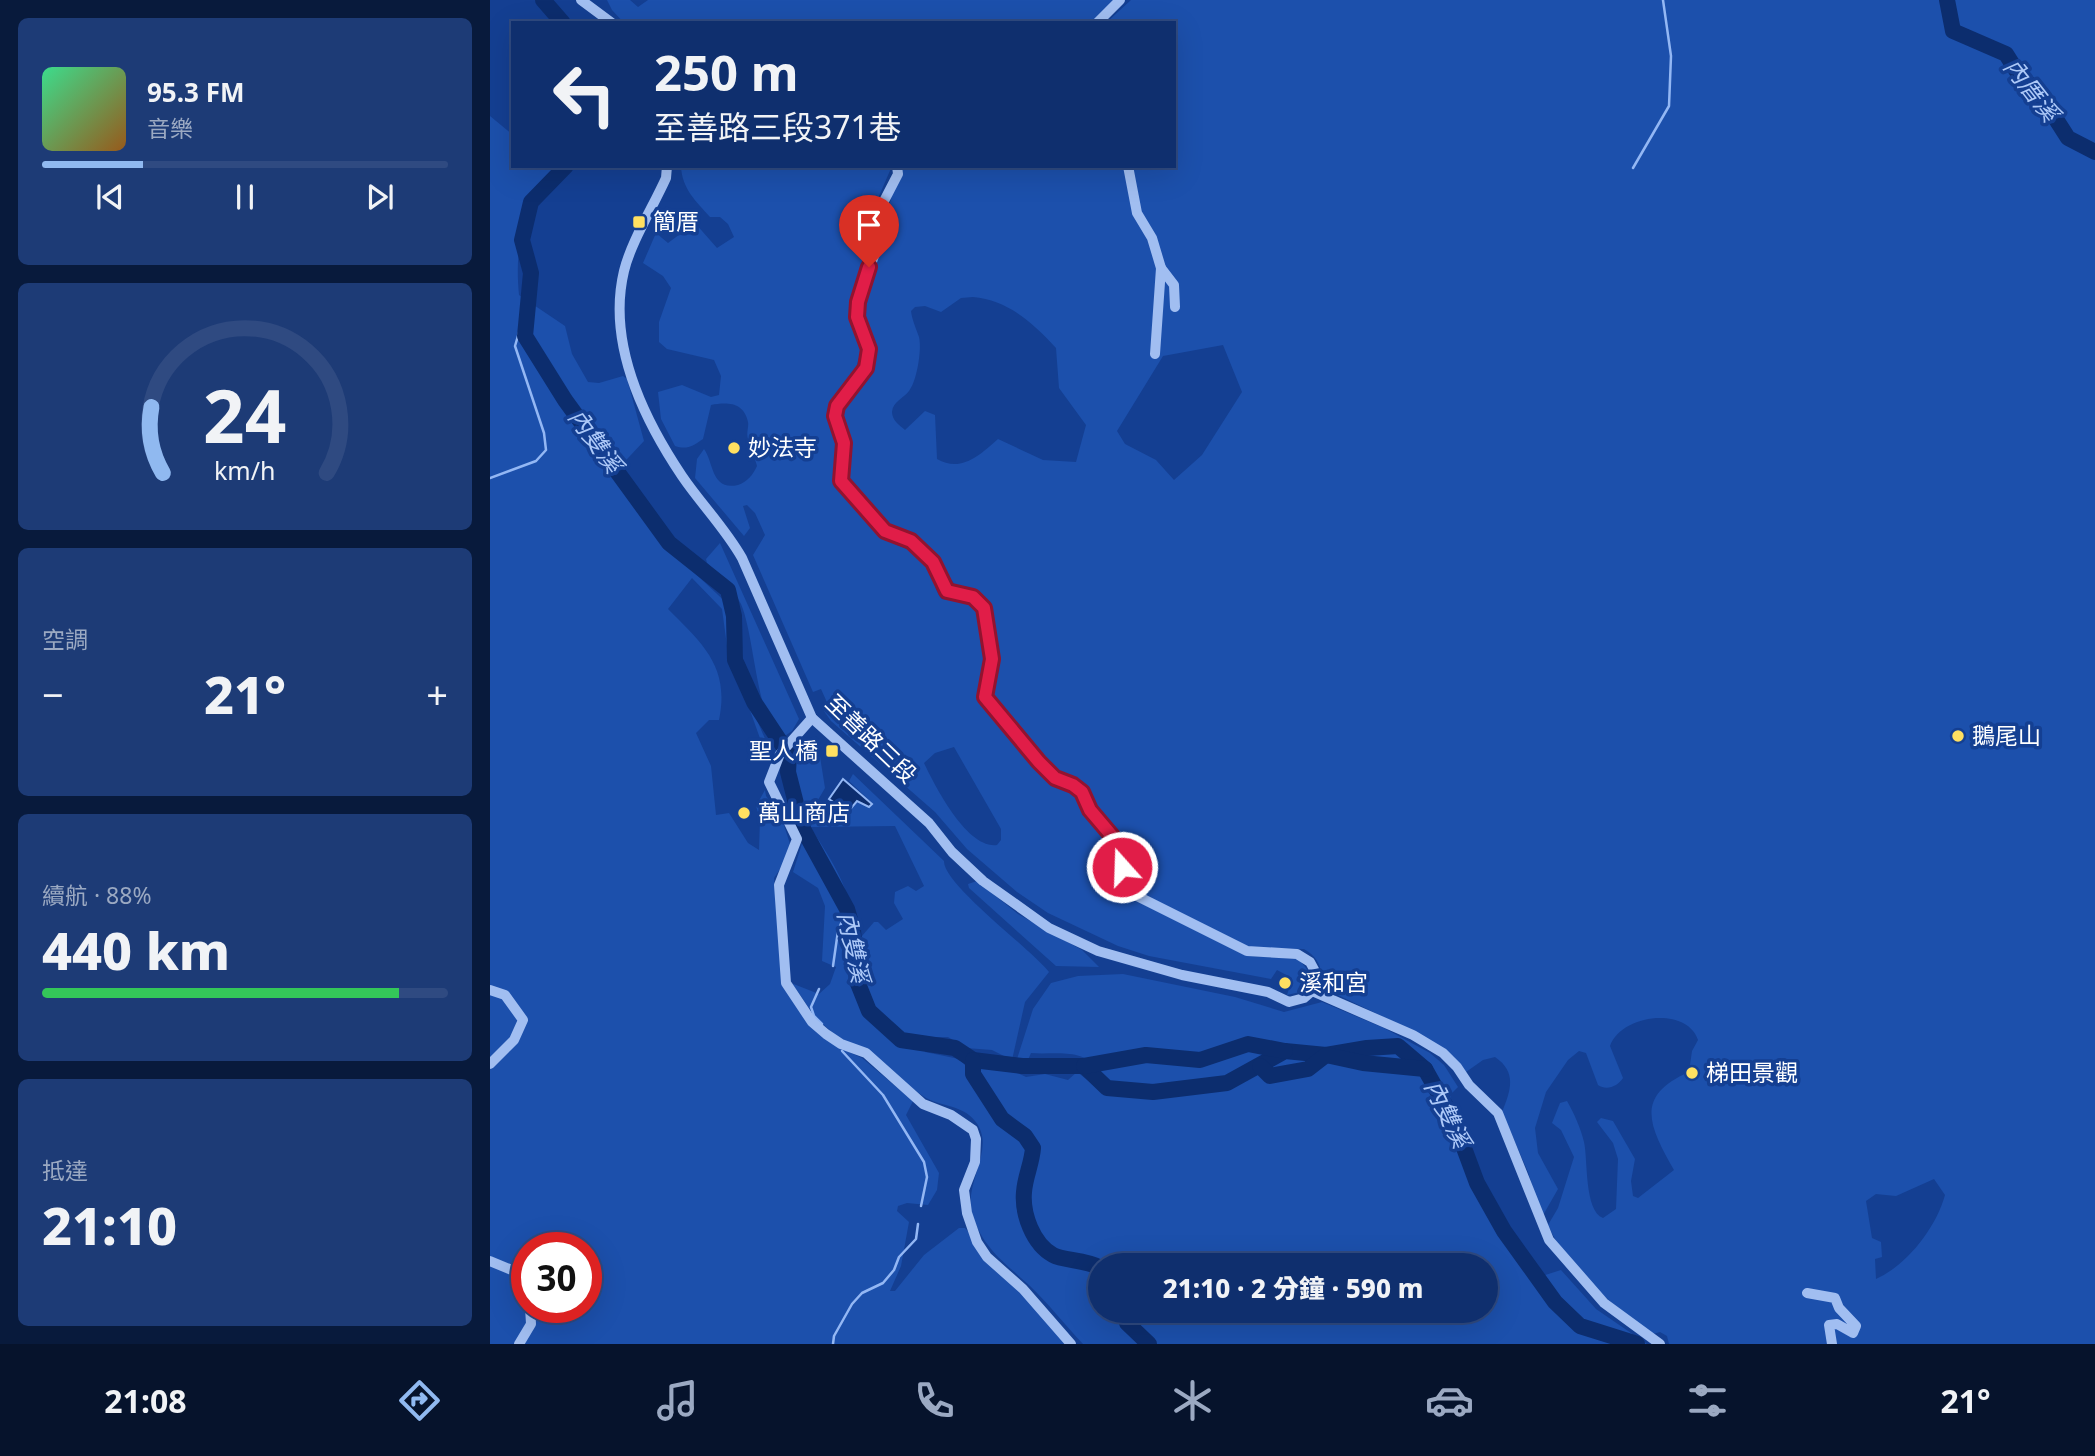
<!DOCTYPE html>
<html lang="zh-TW">
<meta charset="utf-8">
<style>
body{margin:0;font-family:"Noto Sans","Noto Sans TC",sans-serif;background:#1d3b76;color:#f1f3f6;height:100vh;display:flex;flex-direction:column;font-size:26px;white-space:nowrap}
*{box-sizing:border-box;margin:0}
p{font-size:23px;color:#9ba9c2}
.icon{flex:none;width:38px;height:38px;fill:none;stroke:currentColor;stroke-width:2;stroke-linecap:round;stroke-linejoin:round}
.map{position:relative;flex:1;overflow:hidden}
.panel{display:flex;flex-direction:column;gap:18px;padding:18px;background:#081a3c;width:490px}
.panel>*{flex:none}
.top-card{position:absolute;left:21px;top:21px;width:665px;height:147px;border-radius:0px;box-shadow:0 7px 28px #0002,0 0 0 2px #2f4a81;background:#0f2f6e;color:#f1f3f6;overflow:hidden}
.speed{position:absolute;left:21px;top:1232px;display:flex;gap:14px;font-size:35px;font-weight:700;text-align:center}
.speed>*{display:grid;place-content:center;width:91px;height:91px;border-radius:50%;background:#0f2f6e;box-shadow:0 7px 28px #0002,0 0 0 2px #2f4a81;line-height:1}
.speed .limit{border:10px solid #d22;background:#fff;color:#111}
.pin{position:absolute;display:grid;place-items:center;width:60px;height:60px;color:#fff;margin:-72px -30px;border-radius:50% 50% 50% 0;rotate:-45deg;box-shadow:0 0 7px #0007}
.pin .icon{rotate:45deg}
.me{position:absolute;width:77px;margin:-38px;rotate:340deg;stroke-linejoin:round;filter:drop-shadow(0 0 5px #0008)}
.turn{display:flex;align-items:center;gap:24px;height:147px;padding:0 28px;font-size:32px}
.turn .icon{width:91px;height:91px;stroke-width:2.5}
.turn b{display:block;font-size:49px;line-height:60px}
.big{font-size:52px;font-weight:800;line-height:1.1}
.panel .card{flex:1;display:flex;flex-direction:column;justify-content:center;gap:10px;min-width:0;padding:0 24px;border-radius:10px;background:#1d3b76}
.panel .dial{align-items:center;gap:0}
.dial svg{height:182px;overflow:visible;fill:none;stroke:#2f4a81;stroke-width:7;stroke-linecap:round;text-anchor:middle}
.dial text{fill:#f1f3f6;stroke:none}
.song{display:flex;align-items:center;gap:21px}
.cover{width:84px;height:84px;border-radius:10px;background:linear-gradient(135deg,hsl(150 70% 55%),hsl(30 70% 35%))}
.played{height:7px;border-radius:4px;background:linear-gradient(90deg,#90b9f0 25%,#2f4a81 25%)}
.keys{display:flex;justify-content:space-around;direction:ltr}
.heat{display:flex;justify-content:space-between;align-items:center;font-size:38px;direction:ltr}
.charge{height:10px;border-radius:5px;background:linear-gradient(90deg,#34c759 88%,#2f4a81 0)}
.trip{position:absolute;left:598px;top:1253px;width:410px;height:70px;border-radius:35px;background:#0f2f6e;box-shadow:0 7px 28px #0002,0 0 0 2px #2f4a81;font-weight:800;line-height:70px;text-align:center}
.menu{display:flex;height:112px;justify-content:space-around;align-items:center;background:#06132c;color:#9ba9c2}
.menu .icon{width:49px;height:49px}
.menu .current{color:#90b9f0}
.menu b{font-size:32px;color:#f1f3f6}
main{display:flex;flex:1;min-height:0}
.map>svg:first-child{display:block}
</style>
<main>
<section class="panel">
<div class="card">
<div class="song"><i class="cover"></i><div><b>95.3 FM</b><p>音樂</p></div></div>
<div class="played"></div>
<div class="keys"><svg class="icon" aria-label="previous" viewBox="0 0 24 24"><path d="M18 5L8 12l10 7zM5 5v14"/></svg><svg class="icon" aria-label="pause" viewBox="0 0 24 24"><path d="M8 5v14M16 5v14"/></svg><svg class="icon" aria-label="next" viewBox="0 0 24 24"><path d="M6 5l10 7-10 7zM19 5v14"/></svg></div>
</div>
<div class="card dial"><svg viewBox="0 0 100 80">
<path d="M14 69A42 42 0 1 1 86 69"/>
<path d="M14 69A42 42 0 0 1 9 40" stroke="#90b9f0"/>
<text x="50" y="56" font-size="32" font-weight="700">24</text>
<text x="50" y="72" font-size="11">km/h</text>
</svg></div>
<div class="card"><p>空調</p>
<div class="heat"><a>−</a><b class="big">21°</b><a>+</a></div>
</div>
<div class="card"><p>續航 · 88%</p><b class="big">440 km</b><div class="charge"></div></div>
<div class="card"><p>抵達</p><b class="big">21:10</b></div>
</section>
<div class="map">
<svg width="1605" height="1344" viewBox="0 0 1605 1344">
<rect width="100%" height="100%" fill="#143f92"/>
<!-- green -->
<g fill="#1c50ac" fill-rule="evenodd">
<polygon points="117,0 140,0 148,7 158,0 625,0 603,23 134,23 122,10"/>
<path d="M 641,0 L 1605,0 L 1605,1344 L 1179,1344 L 1177,1336 L 1170,1332 L 1163,1334 C 1122,1304 1079,1272 1058,1225 L 1068,1208 L 1084,1157 L 1071,1130 L 1062,1123 L 1070,1103 L 1077,1101 C 1084,1113 1091,1129 1094,1142 C 1098,1159 1094,1211 1113,1218 L 1126,1209 L 1128,1159 L 1123,1143 L 1107,1122 L 1111,1118 L 1123,1121 L 1145,1159 L 1141,1181 L 1143,1196 L 1148,1198 L 1184,1170 C 1159,1126 1144,1096 1199,1072 L 1202,1051 L 1208,1040 C 1197,1006 1131,1014 1120,1046 L 1133,1078 C 1128,1086 1117,1091 1108,1085 L 1096,1053 L 1089,1051 L 1078,1060 L 1056,1092 L 1045,1128 L 1048,1153 L 1068,1189 L 1052,1217 L 1038,1172 L 1012,1112 C 1021,1090 1027,1072 1005,1057 L 993,1060 L 976,1072 L 927,1033 L 829,986 C 834,969 829,958 814,949 L 758,948 L 658,899 L 646,888 L 634,862 L 634,846 L 622,827 L 604,809 L 587,783 L 558,766 L 501,698 L 500,604 L 489,592 L 468,588 L 451,568 L 446,555 L 427,539 L 405,529 L 382,507 L 358,476 L 356,433 L 350,416 L 354,403 L 382,364 L 384,348 L 374,324 L 373,300 L 410,166 L 684,166 L 684,23 L 616,23 ZM 483,297 C 518,300 543,323 566,348 L 569,388 L 596,425 L 586,462 L 553,460 L 508,439 C 490,455 471,473 447,459 L 445,415 L 435,411 L 415,430 C 409,425 402,420 402,412 C 403,401 413,399 419,391 C 427,381 432,349 429,337 C 426,328 422,320 421,311 L 425,307 L 435,306 L 451,312 L 471,298 ZM 733,345 L 752,392 L 712,455 L 684,480 L 666,460 L 635,444 L 627,431 L 673,356 ZM 1444,1179 L 1455,1195 C 1446,1228 1417,1265 1386,1279 L 1385,1259 L 1392,1257 L 1391,1242 L 1382,1238 L 1376,1201 L 1386,1194 L 1406,1196 Z"/>
<path d="M 0,116 L 23,135 L 23,166 L 66,166 C 34,210 24,241 29,295 L 75,326 L 82,354 L 98,382 L 109,383 L 133,376 L 137,379 L 154,441 L 124,473 L 128,482 L 174,544 L 244,610 L 250,627 L 257,697 L 282,755 L 276,755 L 237,646 L 232,609 L 202,578 L 178,609 C 213,644 240,667 229,720 L 219,720 L 206,733 L 221,766 L 226,815 L 239,813 L 258,843 L 269,850 L 270,819 L 266,806 L 275,790 L 276,796 L 291,816 L 300,844 L 294,863 L 284,878 L 294,982 L 348,1047 L 372,1058 L 423,1101 L 416,1115 L 449,1173 L 447,1190 L 438,1205 L 417,1203 L 408,1206 L 407,1211 L 419,1222 L 411,1266 L 400,1291 L 405,1291 L 434,1255 L 469,1228 L 475,1228 L 578,1344 L 0,1344 ZM 37,1248 L 96,1248 L 96,1307 L 37,1307 Z"/>
<path d="M 191,166 L 402,166 L 389,196 L 387,223 L 362,310 L 362,321 L 371,351 L 364,375 L 349,395 L 348,472 L 345,478 C 349,487 388,535 397,540 C 409,547 425,550 435,561 C 445,572 442,588 452,599 L 477,602 L 490,612 L 496,666 L 490,688 L 491,703 L 516,727 L 551,772 L 582,789 L 591,799 L 597,816 L 621,842 L 647,901 L 760,956 L 809,959 L 819,972 L 810,992 L 797,995 L 802,978 L 787,970 L 781,979 L 659,956 L 628,946 L 558,913 L 527,892 L 477,849 L 445,812 L 341,721 L 334,711 L 340,709 L 331,689 L 323,692 L 263,555 L 275,535 L 265,513 L 257,505 L 253,506 L 260,528 L 254,536 L 205,478 L 207,459 L 214,449 C 224,463 221,491 248,485 C 257,482 263,475 267,466 C 265,457 259,448 258,439 C 256,433 259,427 258,422 C 254,402 237,402 221,405 L 213,439 C 203,446 197,450 185,446 L 171,419 L 168,392 L 192,385 L 221,397 L 229,395 L 231,376 L 224,360 L 177,349 L 169,342 L 169,322 L 181,288 L 173,276 L 153,263 L 166,233 L 178,243 L 205,223 L 227,248 L 244,237 L 238,224 L 230,217 L 220,217 C 206,201 192,189 191,166 ZM 464,747 L 511,829 L 511,840 L 507,845 C 477,849 445,786 434,763 L 445,753 Z"/>
<path d="M 230,543 L 309,719 L 302,731 L 292,738 C 266,720 265,637 251,604 C 242,586 230,577 217,563 L 216,559 Z"/>
<path d="M 328,744 L 335,788 L 325,805 L 350,818 L 366,802 L 380,807 L 382,803 L 359,781 L 363,774 L 454,861 C 453,884 541,949 559,972 L 535,1002 L 522,1060 L 502,1050 L 476,1048 L 458,1037 L 432,1037 L 435,1052 L 469,1059 L 477,1067 L 521,1070 L 536,1077 L 555,1074 L 578,1080 L 587,1072 L 613,1092 L 617,1087 C 613,1081 611,1073 606,1067 C 591,1048 562,1055 541,1053 L 537,1062 L 527,1059 L 543,1009 L 561,983 L 588,976 L 633,974 L 745,997 L 794,1012 L 832,1002 L 894,1028 L 940,1053 L 954,1065 L 968,1087 L 960,1095 L 970,1138 L 1038,1267 L 1052,1276 L 1071,1270 L 1106,1309 L 1157,1344 L 593,1344 C 575,1325 558,1303 539,1285 C 515,1263 494,1249 483,1217 C 471,1184 508,1149 485,1121 C 472,1104 449,1107 433,1096 C 404,1076 348,1042 326,1017 C 317,1007 311,994 301,983 L 329,994 L 340,984 L 346,967 L 332,961 L 335,906 L 328,888 L 303,872 L 315,834 L 302,765 L 311,750 ZM 405,826 L 434,886 L 426,891 L 418,886 L 405,892 L 404,903 L 413,919 L 396,930 L 388,922 L 384,922 L 372,936 L 365,957 L 357,960 C 351,946 362,932 361,917 C 360,886 337,853 320,827 ZM 611,1265 L 996,1265 L 996,1311 L 611,1311 Z"/>
<polygon points="487,881 528,914 592,950 609,967 566,966 479,888 478,884"/>
</g>
<!-- water -->
<polygon fill="#0c2d6e" stroke="#93b7f4" stroke-width="2" points="353,779 382,804 379,807 367,801 358,812 339,799"/>
<g fill="none" stroke-linecap="round" stroke-linejoin="round">
<!-- stream -->
<g stroke="#93b7f4" stroke-width="2.5">
<polyline points="1143,168 1179,106 1181,56 1173,0"/>
<polyline points="0,478 46,461 56,450 54,433 25,346 38,302"/>
<polyline points="343,966 348,931 357,909"/>
<polyline points="329,989 321,1007 324,1016 332,1024"/>
<polyline points="352,1051 393,1095 434,1162 437,1177 431,1206"/>
<polyline points="343,1344 344,1336 362,1304 372,1293 393,1283 404,1270 409,1257 426,1239 428,1224"/>
</g>
<!-- river -->
<g stroke="#0c2d6e" stroke-width="16">
<polyline points="53,0 73,23"/>
<polyline points="1457,0 1463,31 1516,54 1531,78 1548,91 1578,138 1605,152"/>
<polyline points="76,166 41,202 32,240 41,273 35,336 75,400 179,543 238,590 244,616 245,660 264,702 299,755 298,772 312,827 357,909 363,930 367,981 379,1011 411,1040 465,1048 483,1060 532,1066 594,1066 617,1088 663,1092 737,1083 795,1051 836,1055 877,1048 908,1046 935,1069 964,1121 987,1183 1014,1231 1065,1302 1090,1326 1147,1344"/>
<path d="M 483,1060 L 483,1074 L 512,1119 L 535,1136 L 543,1148 C 542,1163 535,1177 534,1192 C 532,1214 543,1244 563,1255 C 574,1261 594,1259 611,1268"/>
<polyline points="594,1066 656,1055 710,1060 758,1044 795,1051"/>
<polyline points="770,1066 780,1076 818,1069 836,1055 873,1063 935,1069"/>
<polyline points="635,1311 637,1323 659,1344"/>
</g>
<!-- minor -->
<g stroke="#a1bef1" stroke-width="10">
<polyline points="91,0 122,23"/>
<polyline points="607,23 630,0"/>
<path d="M 177,166 L 176,178 C 163,207 141,242 134,271 C 117,342 153,418 192,476 C 211,504 235,528 252,558 L 322,718 L 439,823 L 462,852 L 493,881 L 559,928 L 608,951 L 692,975 L 778,992 L 799,1002 L 814,998 L 822,991 L 827,975 L 820,962 L 807,954 L 757,951 L 647,896 L 635,876 L 622,836 L 600,810 L 592,792 L 583,785 L 565,778 L 549,763 L 495,697 L 502,659 L 494,608 L 483,597 L 457,591 L 443,562 L 421,541 L 395,531 L 351,481 L 354,443 L 345,416 L 347,406 L 376,367 L 379,349 L 367,317 L 367,302 L 394,229 L 394,201 L 408,174 L 407,166"/>
<polyline points="638,166 647,213 662,238 671,268 665,354"/>
<polyline points="671,268 684,285 685,307"/>
<polyline points="322,718 290,754 279,782 307,839 289,885 296,983 322,1022 336,1034 351,1044 376,1053 433,1104 461,1115 483,1130 486,1139 485,1162 474,1190 477,1213 487,1242 497,1257 533,1289 581,1344"/>
<polyline points="0,990 15,995 33,1020 24,1040 0,1064"/>
<polyline points="822,991 923,1035 953,1053 967,1067 979,1085 1008,1113 1059,1240 1114,1303 1170,1344"/>
<polyline points="0,1261 24,1271 37,1297"/>
<polyline points="1317,1293 1345,1298 1349,1308 1366,1326 1363,1333 1347,1324 1339,1325 1342,1344"/>
<polyline points="29,1344 41,1324 40,1307"/>
</g>
</g>
<g fill="none" stroke-linecap="round" stroke-linejoin="round">
<defs>
<polyline id="route" points="379,267 368,302 367,317 379,349 376,368 347,406 345,416 354,443 351,481 395,531 421,541 443,562 457,591 483,597 494,608 502,659 495,697 549,762 565,778 583,785 592,792 600,810 622,836 632,867"/>
</defs>
<!-- route casing -->
<use href="#route" stroke="#92132f" stroke-width="18"/>
<!-- route -->
<use href="#route" stroke="#e11d48" stroke-width="12"/>
</g>
<!-- markers -->
<g fill="#ffe061" stroke="#143f92" stroke-width="2.5">
<rect x="142" y="215" width="14" height="14" rx="3.5"/>
<circle cx="244" cy="448" r="7"/>
<circle cx="1468" cy="736" r="7"/>
<rect x="335" y="744" width="14" height="14" rx="3.5"/>
<circle cx="254" cy="813" r="7"/>
<circle cx="795" cy="983" r="7"/>
<circle cx="1202" cy="1073" r="7"/>
</g>
<g text-anchor="middle" stroke-width="7" stroke-linejoin="round" paint-order="stroke">
<!-- poi labels -->
<g font-size="23" fill="#fff" stroke="#143f92" text-anchor="start">
<text x="163" y="230">簡厝</text>
<text x="258" y="456">妙法寺</text>
<text x="1482" y="744">鵝尾山</text>
<text x="328" y="759" text-anchor="end">聖人橋</text>
<text x="268" y="821">萬山商店</text>
<text x="809" y="991">溪和宮</text>
<text x="1216" y="1081">梯田景觀</text>
</g>
<!-- street labels -->
<g font-size="23" fill="#fff" stroke="#143f92">
<text transform="translate(381 739) rotate(44)" y="8">至善路三段</text>
</g>
<!-- water labels -->
<g font-size="24" font-style="italic" fill="#adc9f8" stroke="#143f92">
<text transform="translate(1541 90) rotate(52)" y="8">內厝溪</text>
<text transform="translate(105 441) rotate(54)" y="8">內雙溪</text>
<text transform="translate(363 947) rotate(78)" y="8">內雙溪</text>
<text transform="translate(957 1114) rotate(64)" y="8">內雙溪</text>
</g>
</g>
</svg>
<div class="speed"><div class="limit">30</div></div>
<div class="pin" style="left:379px;top:267px;background:#d93025"><svg class="icon" aria-label="arrive" viewBox="0 0 24 24"><path d="M6 21V4h12l-3 4 3 4H6"/></svg></div>
<svg class="me" style="left:632px;top:867px" viewBox="-20 -20 40 40"><circle r="17" fill="#e11d48" stroke="#fff" stroke-width="3"/><path d="M0-11L8 9 0 5-8 9z" fill="#fff"/></svg>
<div class="trip">21:10 · 2 分鐘 · 590 m</div>
<div class="top-card">
<div class="turn"><svg class="icon" aria-label="left" viewBox="0 0 24 24"><path d="M17 20v-9H6M10 6l-5 5 5 5"/></svg><div><b>250 m</b>至善路三段371巷</div></div>
</div>
</div>
</main>
<nav class="menu">
<b>21:08</b>
<svg class="icon current" aria-label="directions" viewBox="0 0 24 24"><path d="M12 3l9 9-9 9-9-9zM9 14v-3h6M13 9l2 2-2 2"/></svg>
<svg class="icon" aria-label="music" viewBox="0 0 24 24"><path d="M9 18V5l10-2v13"/><circle cx="6" cy="18" r="3"/><circle cx="16" cy="16" r="3"/></svg>
<svg class="icon" aria-label="phone" viewBox="0 0 24 24"><path d="M5 4h4l2 5-3 2q2 4 5 5l2-3 5 2v4C11 20 4 13 5 4z"/></svg>
<svg class="icon" aria-label="climate" viewBox="0 0 24 24"><path d="M12 3v18M4 7l16 10M4 17L20 7"/></svg>
<svg class="icon" aria-label="car" viewBox="0 0 24 24"><path d="M5 17H2v-5l4-1 3-4h7l3 4 3 1v5h-3M9 17h6M6 11h13"/><circle cx="7" cy="17" r="2"/><circle cx="17" cy="17" r="2"/></svg>
<svg class="icon" aria-label="filters" viewBox="0 0 24 24"><path d="M4 7h16M4 17h16"/><circle cx="9" cy="7" r="2"/><circle cx="15" cy="17" r="2"/></svg>
<b>21°</b>
</nav>
